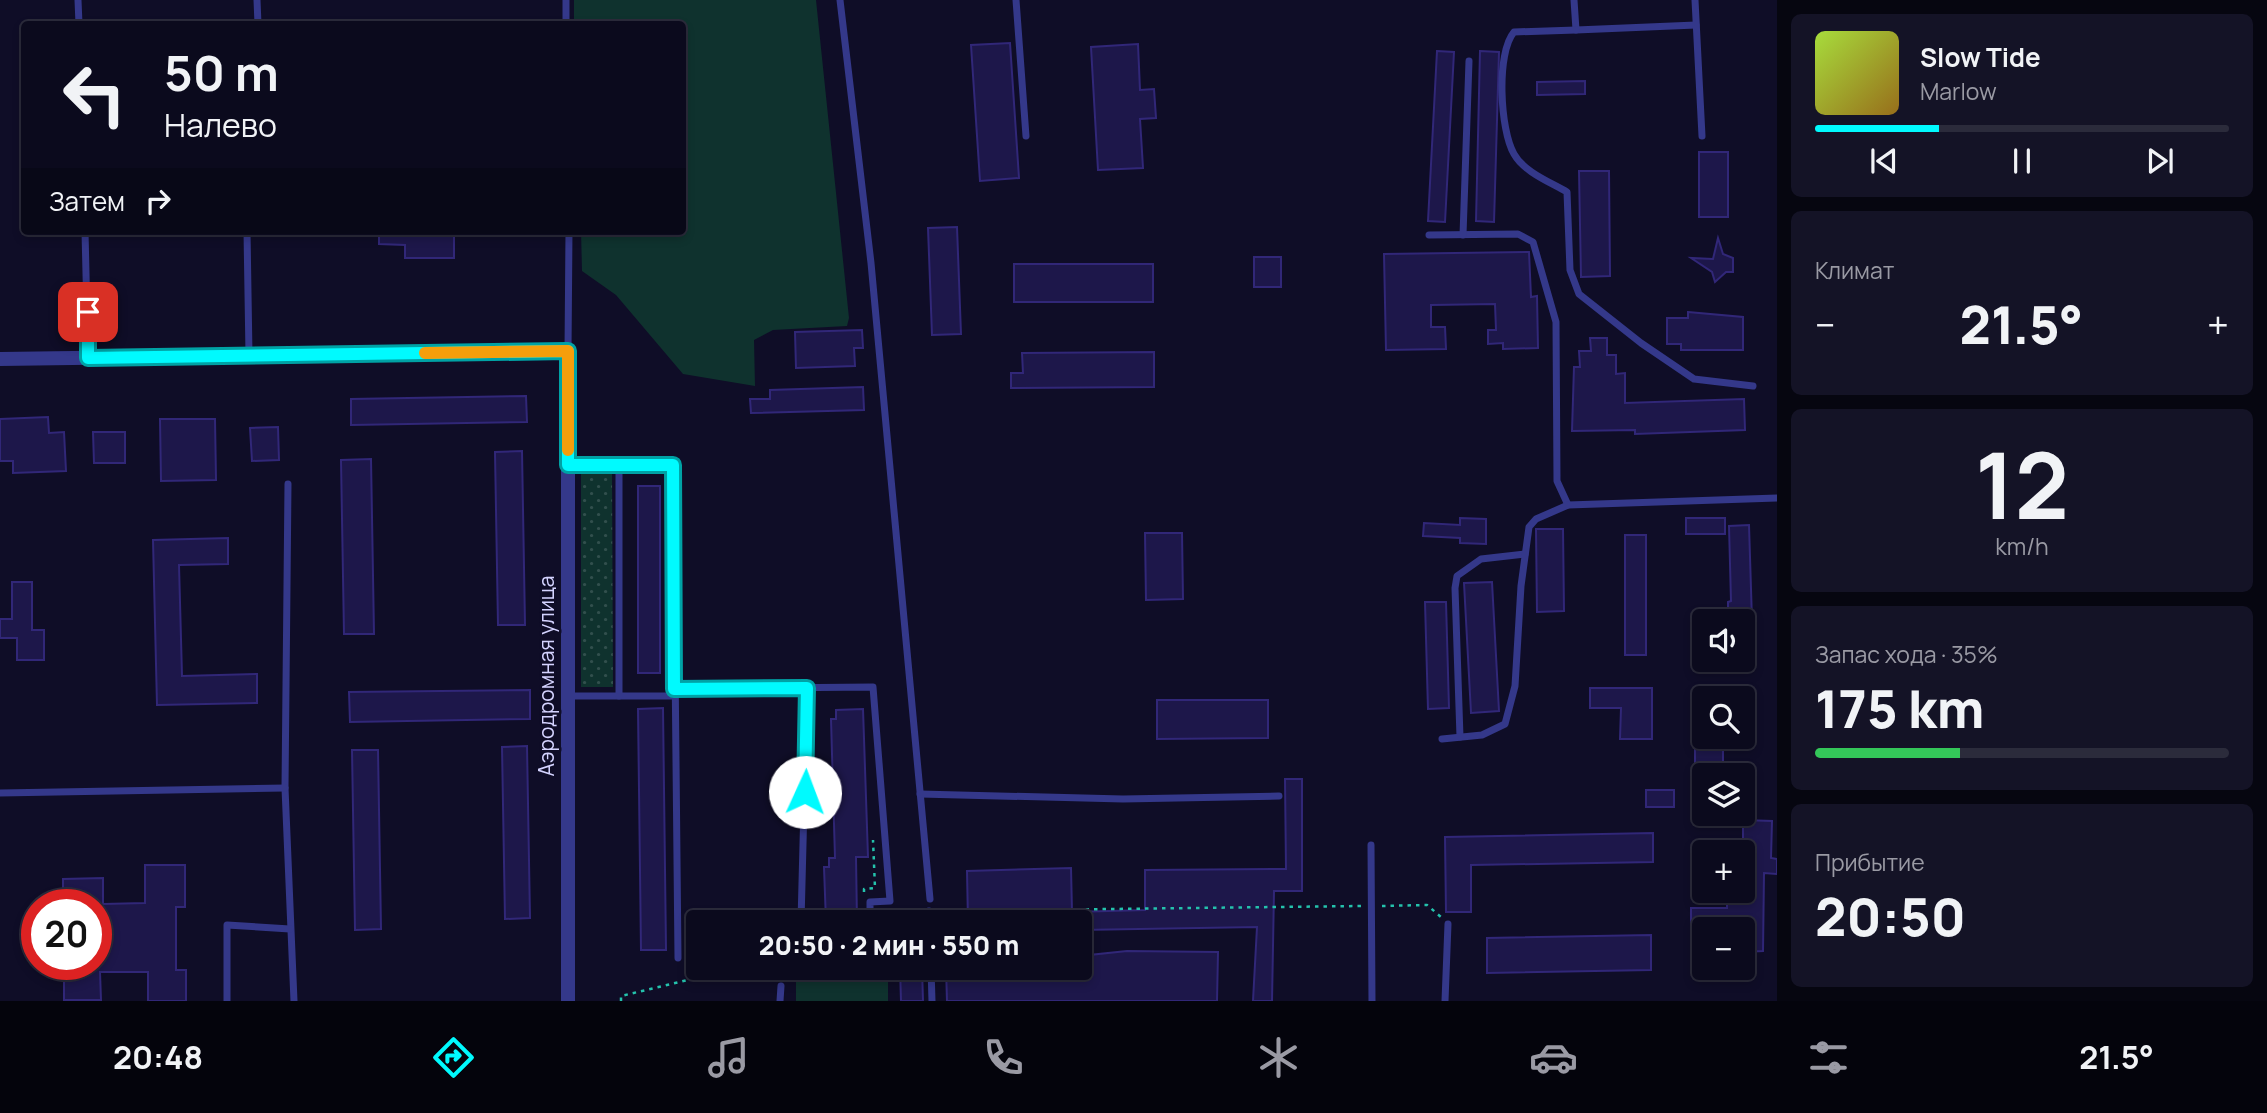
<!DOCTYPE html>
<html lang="ru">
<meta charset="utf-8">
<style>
body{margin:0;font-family:Manrope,sans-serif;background:#141326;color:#f1f3f6;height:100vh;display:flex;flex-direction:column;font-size:26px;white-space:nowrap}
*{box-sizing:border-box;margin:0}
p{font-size:23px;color:#9a9aa4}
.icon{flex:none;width:38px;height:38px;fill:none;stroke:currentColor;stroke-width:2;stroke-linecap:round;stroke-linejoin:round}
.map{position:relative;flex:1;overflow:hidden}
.side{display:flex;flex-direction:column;gap:14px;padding:14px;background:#060610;width:490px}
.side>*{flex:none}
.top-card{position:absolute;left:21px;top:21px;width:665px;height:214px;border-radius:7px;box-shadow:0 4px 10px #0003,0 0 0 2px #2b2b3b;background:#0b0a1d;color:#f1f3f6;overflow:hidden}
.tools{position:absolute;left:1692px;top:609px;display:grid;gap:14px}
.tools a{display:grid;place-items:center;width:63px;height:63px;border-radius:7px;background:#0b0a1d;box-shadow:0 4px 10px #0003,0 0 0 2px #2b2b3b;font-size:35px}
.speed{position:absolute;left:21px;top:889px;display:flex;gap:14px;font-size:35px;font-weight:700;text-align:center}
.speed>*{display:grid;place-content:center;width:91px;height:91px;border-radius:50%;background:#0b0a1d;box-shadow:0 4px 10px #0003,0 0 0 2px #2b2b3b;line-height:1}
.speed .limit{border:10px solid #d22;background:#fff;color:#111}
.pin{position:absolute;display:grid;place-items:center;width:60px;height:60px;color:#fff;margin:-30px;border-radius:14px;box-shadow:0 4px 10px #0006}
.me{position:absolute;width:77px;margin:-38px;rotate:2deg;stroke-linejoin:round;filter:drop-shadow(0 0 5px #0008)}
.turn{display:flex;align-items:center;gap:24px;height:147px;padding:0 28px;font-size:32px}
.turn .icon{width:91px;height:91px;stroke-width:2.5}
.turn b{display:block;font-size:49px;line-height:60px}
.then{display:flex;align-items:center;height:66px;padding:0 28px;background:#0003;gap:14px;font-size:26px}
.big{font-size:52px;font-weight:800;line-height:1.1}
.side .widget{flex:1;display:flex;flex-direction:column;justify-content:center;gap:10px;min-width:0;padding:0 24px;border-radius:10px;background:#141326}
.side .dial{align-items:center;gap:0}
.dial b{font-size:91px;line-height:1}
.song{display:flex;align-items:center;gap:21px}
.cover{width:84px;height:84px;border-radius:10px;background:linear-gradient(135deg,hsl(80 70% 55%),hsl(40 70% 35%))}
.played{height:7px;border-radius:4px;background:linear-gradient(90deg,#00fafe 30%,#2b2b3b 30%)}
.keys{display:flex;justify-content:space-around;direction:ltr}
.heat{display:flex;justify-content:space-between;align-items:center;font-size:38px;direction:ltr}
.charge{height:10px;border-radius:5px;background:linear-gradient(90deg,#34c759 35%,#2b2b3b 0)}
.trip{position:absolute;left:686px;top:910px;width:406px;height:70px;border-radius:7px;background:#0b0a1d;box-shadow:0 4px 10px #0003,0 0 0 2px #2b2b3b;font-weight:800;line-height:70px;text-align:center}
.dock{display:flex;height:112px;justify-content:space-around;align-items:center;background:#04040c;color:#9a9aa4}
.dock .icon{width:49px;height:49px}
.dock .current{color:#00fafe}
.dock b{font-size:32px;color:#f1f3f6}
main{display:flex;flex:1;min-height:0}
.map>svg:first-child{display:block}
</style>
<main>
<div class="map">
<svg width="1777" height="1001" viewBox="0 0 1777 1001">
<defs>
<pattern id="grass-dots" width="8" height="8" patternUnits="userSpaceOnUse" patternTransform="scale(1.75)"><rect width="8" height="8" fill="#0f322e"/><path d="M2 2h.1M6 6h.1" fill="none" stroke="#314f4d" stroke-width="1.8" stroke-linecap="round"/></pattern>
</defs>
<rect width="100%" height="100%" fill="#0f0d27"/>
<!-- grass -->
<polygon fill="url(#grass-dots)" points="581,470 612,470 613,687 581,687"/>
<!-- green -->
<g fill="#0f322e">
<polygon points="574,0 816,0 849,318 847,326 773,330 754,340 755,386 683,374 616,295 582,271 581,231 682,231 682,24 574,24"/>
<polygon points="796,980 888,981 888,1001 796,1001"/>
</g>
<!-- building -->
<g fill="#1d174a" stroke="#312778" stroke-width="2">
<polygon points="1010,43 1019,178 980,181 971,45"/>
<polygon points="1138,44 1140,90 1154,89 1156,118 1140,119 1143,168 1098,170 1091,47"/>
<polygon points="1437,51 1454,52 1445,222 1428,221"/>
<polygon points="1480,51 1499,52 1494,222 1476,221"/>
<polygon points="1585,81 1585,94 1537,95 1537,82"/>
<rect x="1699" y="152" width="29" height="65"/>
<polygon points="1579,171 1609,171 1610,276 1581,277"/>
<polygon points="957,227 961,334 932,335 928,228"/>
<polygon points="379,231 454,231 454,258 405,258 405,245 379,244"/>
<polygon points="1718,238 1723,254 1733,258 1733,272 1726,272 1715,282 1712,272 1691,258 1713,259"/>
<polygon points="1529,252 1531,297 1537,296 1538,348 1503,349 1503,343 1488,344 1488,330 1496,330 1495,304 1431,305 1431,327 1445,327 1446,349 1386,350 1384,254"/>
<rect x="1254" y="257" width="27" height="30"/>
<rect x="1014" y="264" width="139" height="38"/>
<polygon points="1688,312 1743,317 1743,350 1681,350 1681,344 1667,344 1667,318 1688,318"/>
<polygon points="862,330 863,348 854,348 855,366 796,368 795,332"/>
<polygon points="1590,338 1607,338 1607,355 1616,355 1616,374 1625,373 1625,403 1744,399 1745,430 1635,434 1635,430 1572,431 1574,367 1580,367 1579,351 1591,351"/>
<polygon points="1154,352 1154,387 1011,388 1011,373 1023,373 1022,353"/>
<polygon points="863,387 864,410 751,413 750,399 770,399 770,390"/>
<polygon points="526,396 527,422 351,425 351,399"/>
<polygon points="48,417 49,433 64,432 66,471 13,473 13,461 0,461 0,419"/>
<polygon points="160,419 215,419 216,480 161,481"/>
<polygon points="278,427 279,460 252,461 250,428"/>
<polygon points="93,432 125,432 125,463 94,463"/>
<polygon points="522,451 525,625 498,625 495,452"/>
<polygon points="371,459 374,634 344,634 341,460"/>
<rect x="638" y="486" width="22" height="187"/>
<polygon points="1460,518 1486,519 1486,544 1460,543 1460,538 1423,536 1424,523 1460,525"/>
<rect x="1686" y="518" width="39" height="16"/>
<polygon points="1749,525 1752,621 1728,621 1728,602 1731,601 1729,526"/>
<polygon points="1536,529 1563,529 1564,611 1537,612"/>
<polygon points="1145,533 1182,533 1183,599 1146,600"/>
<rect x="1625" y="535" width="21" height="120"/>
<polygon points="228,538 228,564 179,565 182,676 257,674 257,703 157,705 153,540"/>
<polygon points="12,582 32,582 32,630 44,630 44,660 17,660 17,638 0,638 0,619 12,619"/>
<polygon points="1492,582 1499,711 1471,713 1464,583"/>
<polygon points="1425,602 1446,602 1449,708 1428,709"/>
<polygon points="1722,686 1722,698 1695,698 1695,687"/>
<polygon points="1590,688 1652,688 1652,739 1620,739 1621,708 1590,708"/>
<polygon points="530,690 530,719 350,722 349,692"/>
<polygon points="1157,700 1268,700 1268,738 1157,739"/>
<polygon points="663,708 666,950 641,950 638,709"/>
<polygon points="863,709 868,857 856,857 857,922 826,922 824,867 829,867 829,858 835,858 831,719 836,719 836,710"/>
<rect x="1695" y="737" width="28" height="38"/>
<polygon points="527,746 530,918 505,919 502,747"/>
<polygon points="352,750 378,750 381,929 355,930"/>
<polygon points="1285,779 1302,779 1302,891 1274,891 1272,1001 1253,1001 1257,927 1080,930 1080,922 968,922 967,871 1071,868 1072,912 1145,910 1145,870 1286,869"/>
<rect x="1646" y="790" width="28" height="17"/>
<polygon points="1743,820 1772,821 1771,858 1777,859 1777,874 1764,873 1763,951 1743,952 1743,929 1704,929 1704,952 1691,952 1691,908 1727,908 1727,891 1743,891"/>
<polygon points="1653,833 1653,862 1471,865 1471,912 1446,912 1445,837"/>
<polygon points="145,865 185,865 185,907 176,907 176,970 186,970 186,1001 148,1001 148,972 100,972 101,1000 64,1000 64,964 96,964 96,905 63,905 63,879 103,878 103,904 145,903"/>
<polygon points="1651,935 1651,970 1487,973 1487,938"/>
<polygon points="1127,951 1218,952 1217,1001 947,1001 946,968 1080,968 1080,956"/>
<polygon points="900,968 922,968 923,1001 901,1001"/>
</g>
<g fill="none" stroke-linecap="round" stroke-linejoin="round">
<!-- path -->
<g stroke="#24c2ac" stroke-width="2.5" stroke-dasharray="3.5 5" stroke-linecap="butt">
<polyline points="864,892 864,889 875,888 873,840"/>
<polyline points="1382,906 1427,905 1441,917"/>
<polyline points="903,911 920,911"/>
<polyline points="941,911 1361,906"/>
<polyline points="621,1001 621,996 738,968"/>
</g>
<!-- service -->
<g stroke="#34388a" stroke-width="7">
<polyline points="78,0 79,24"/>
<polyline points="257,0 258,24"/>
<polyline points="566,0 566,24"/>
<polyline points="840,0 871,263 930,899"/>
<polyline points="1016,0 1026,136"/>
<polyline points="1574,0 1576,30 1696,25"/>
<polyline points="1695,0 1702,136"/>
<path d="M 1576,30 L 1514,32 C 1496,53 1500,130 1514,154 C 1524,172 1550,182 1567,192 L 1570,270 L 1579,294 L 1641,343 L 1694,379 L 1753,386"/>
<polyline points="85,231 88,358"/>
<polyline points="247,231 249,355"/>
<polyline points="1429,235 1518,234 1533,242 1556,322 1557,481 1568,505"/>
<polyline points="1463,235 1469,61"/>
<polyline points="568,351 569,231"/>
<polyline points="568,465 619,465"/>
<polyline points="288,484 285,788 294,1001"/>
<polyline points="674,689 873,687 890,901 870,902 870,922"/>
<polyline points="568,696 674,696"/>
<polyline points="619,696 619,465 673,465 678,958"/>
<polyline points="1460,737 1455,588 1457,576 1481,559 1525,554"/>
<polyline points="1442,739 1482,735 1505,724 1515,686 1521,586 1529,527 1536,519 1568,505 1777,498"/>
<polyline points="0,793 285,788"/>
<polyline points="920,794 1123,799 1279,796"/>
<polyline points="1371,845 1372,1001"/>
<polyline points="929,911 930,922"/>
<polyline points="801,922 807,688"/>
<polyline points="931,968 932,1001"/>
<polyline points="227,1001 227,925 290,929"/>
<polyline points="780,1001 781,986"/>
<polyline points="1445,1001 1448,924"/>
</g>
<!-- minor -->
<polyline stroke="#34388a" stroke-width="14" points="0,359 568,351 568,1001"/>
</g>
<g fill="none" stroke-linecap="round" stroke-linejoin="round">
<defs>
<polyline id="route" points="88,312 88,358 568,351 568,465 673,465 674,689 807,688 805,792"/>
</defs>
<!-- route casing -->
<use href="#route" stroke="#00a2a5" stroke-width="18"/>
<!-- route -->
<use href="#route" stroke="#00fafe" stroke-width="12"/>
<!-- slow -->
<polyline stroke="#f59e0b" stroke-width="12" points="425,353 568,351 568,450"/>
</g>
<g text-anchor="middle" stroke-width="5" stroke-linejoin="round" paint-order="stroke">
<!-- street labels -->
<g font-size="21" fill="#d4d3ff" stroke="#0f0d27">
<text transform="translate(547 676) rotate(-90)" y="7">Аэродромная улица</text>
</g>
</g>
</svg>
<div class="tools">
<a><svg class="icon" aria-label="sound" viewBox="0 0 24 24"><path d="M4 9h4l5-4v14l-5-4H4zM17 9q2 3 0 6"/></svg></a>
<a><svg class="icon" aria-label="search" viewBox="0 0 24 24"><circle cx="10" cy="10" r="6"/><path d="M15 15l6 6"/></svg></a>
<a><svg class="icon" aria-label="layers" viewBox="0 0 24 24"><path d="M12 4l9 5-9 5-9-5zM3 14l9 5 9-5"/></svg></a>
<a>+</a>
<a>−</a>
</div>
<div class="speed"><div class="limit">20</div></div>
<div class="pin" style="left:88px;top:312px;background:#d93025"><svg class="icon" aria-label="arrive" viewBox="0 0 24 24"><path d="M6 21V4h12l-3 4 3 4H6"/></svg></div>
<svg class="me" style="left:805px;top:792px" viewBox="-20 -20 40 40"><circle r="19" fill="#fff"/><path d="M0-13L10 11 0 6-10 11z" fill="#00fafe"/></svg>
<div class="trip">20:50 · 2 мин · 550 m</div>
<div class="top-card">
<div class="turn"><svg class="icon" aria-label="left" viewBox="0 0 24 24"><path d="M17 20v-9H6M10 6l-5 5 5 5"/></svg><div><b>50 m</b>Налево</div></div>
<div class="then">Затем<svg class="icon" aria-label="right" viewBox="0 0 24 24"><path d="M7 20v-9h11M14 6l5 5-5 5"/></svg></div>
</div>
</div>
<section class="side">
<div class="widget">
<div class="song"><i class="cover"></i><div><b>Slow Tide</b><p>Marlow</p></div></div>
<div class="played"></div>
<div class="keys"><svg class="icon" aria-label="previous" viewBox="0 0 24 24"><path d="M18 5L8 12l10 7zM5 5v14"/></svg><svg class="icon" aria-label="pause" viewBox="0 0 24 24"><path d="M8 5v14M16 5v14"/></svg><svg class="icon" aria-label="next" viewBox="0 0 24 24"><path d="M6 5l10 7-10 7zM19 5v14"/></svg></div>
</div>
<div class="widget"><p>Климат</p>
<div class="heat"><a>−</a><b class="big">21.5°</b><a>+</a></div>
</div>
<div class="widget dial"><b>12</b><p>km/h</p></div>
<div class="widget"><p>Запас хода · 35%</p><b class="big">175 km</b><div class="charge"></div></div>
<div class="widget"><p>Прибытие</p><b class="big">20:50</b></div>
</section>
</main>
<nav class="dock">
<b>20:48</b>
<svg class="icon current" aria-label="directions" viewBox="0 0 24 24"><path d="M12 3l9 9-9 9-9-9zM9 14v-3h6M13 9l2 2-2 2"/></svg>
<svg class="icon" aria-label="music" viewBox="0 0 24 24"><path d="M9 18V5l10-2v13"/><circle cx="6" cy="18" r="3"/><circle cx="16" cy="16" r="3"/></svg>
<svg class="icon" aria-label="phone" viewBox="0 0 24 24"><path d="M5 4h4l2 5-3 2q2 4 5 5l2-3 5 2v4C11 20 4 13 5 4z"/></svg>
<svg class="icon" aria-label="climate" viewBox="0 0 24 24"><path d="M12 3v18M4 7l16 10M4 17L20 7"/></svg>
<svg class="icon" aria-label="car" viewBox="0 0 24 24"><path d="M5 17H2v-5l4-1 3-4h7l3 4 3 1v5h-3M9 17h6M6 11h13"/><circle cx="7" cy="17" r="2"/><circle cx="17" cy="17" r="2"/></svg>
<svg class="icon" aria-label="filters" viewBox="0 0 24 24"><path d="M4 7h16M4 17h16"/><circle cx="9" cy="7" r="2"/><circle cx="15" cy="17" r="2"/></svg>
<b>21.5°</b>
</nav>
